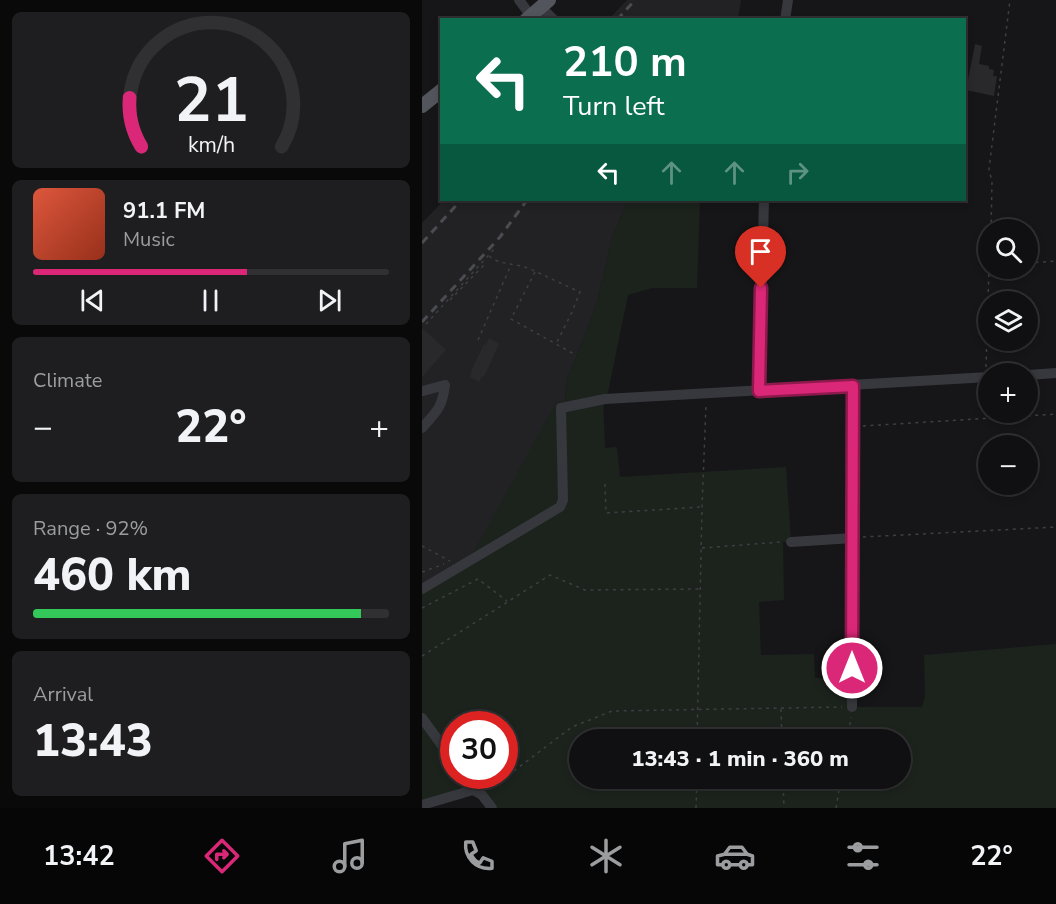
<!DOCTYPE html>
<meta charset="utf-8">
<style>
body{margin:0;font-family:"Nunito Sans",sans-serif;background:#1e1e20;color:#f1f3f6;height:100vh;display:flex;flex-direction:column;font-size:22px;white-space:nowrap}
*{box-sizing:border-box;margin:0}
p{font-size:20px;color:#9c9d9f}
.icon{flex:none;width:33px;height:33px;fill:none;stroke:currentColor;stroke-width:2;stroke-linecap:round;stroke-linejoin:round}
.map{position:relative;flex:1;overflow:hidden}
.sheet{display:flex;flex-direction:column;gap:12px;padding:12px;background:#09090a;width:422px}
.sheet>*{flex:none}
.hud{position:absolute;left:18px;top:18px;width:526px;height:183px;border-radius:0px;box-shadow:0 3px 9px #0003,0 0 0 2px #303032;background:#0b6e4f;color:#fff;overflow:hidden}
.tools{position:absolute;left:556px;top:219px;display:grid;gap:12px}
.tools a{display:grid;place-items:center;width:60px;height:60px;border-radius:50%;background:#101012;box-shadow:0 3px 9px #0003,0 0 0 2px #303032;font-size:30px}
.speed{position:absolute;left:18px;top:711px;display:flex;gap:12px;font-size:30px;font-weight:700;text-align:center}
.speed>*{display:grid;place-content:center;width:78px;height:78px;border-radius:50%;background:#101012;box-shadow:0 3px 9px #0003,0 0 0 2px #303032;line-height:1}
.speed .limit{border:9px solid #d22;background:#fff;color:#111}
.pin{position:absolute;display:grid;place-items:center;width:51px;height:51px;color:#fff;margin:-62px -26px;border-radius:50% 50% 50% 0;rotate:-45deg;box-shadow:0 0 6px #0007}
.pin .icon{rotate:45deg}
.me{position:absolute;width:66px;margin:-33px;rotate:0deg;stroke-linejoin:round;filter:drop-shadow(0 0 4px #0008)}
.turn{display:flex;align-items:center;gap:21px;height:126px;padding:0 24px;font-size:27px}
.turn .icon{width:78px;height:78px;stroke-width:2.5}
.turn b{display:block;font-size:42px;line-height:51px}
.lanes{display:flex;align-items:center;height:57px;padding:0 24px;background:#0003;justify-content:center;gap:30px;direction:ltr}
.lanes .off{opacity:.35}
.big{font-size:45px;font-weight:800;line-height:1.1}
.sheet .card{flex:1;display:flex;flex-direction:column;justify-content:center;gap:9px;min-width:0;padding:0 21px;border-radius:9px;background:#1e1e20}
.sheet .dial{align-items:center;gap:0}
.dial svg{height:156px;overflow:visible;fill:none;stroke:#303032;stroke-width:7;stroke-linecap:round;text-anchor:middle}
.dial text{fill:#f1f3f6;stroke:none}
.song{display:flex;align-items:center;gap:18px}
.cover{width:72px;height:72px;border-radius:9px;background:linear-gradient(135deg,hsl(10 70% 55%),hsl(10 70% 35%))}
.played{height:6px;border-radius:3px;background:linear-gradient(90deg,#db2777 60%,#303032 60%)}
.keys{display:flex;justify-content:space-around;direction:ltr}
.heat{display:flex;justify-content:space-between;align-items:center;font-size:33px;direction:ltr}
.charge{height:9px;border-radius:4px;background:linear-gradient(90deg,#34c759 92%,#303032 0)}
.trip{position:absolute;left:147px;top:729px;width:342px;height:60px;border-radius:30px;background:#101012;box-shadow:0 3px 9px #0003,0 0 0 2px #303032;font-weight:800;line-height:60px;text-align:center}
.tabs{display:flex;height:96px;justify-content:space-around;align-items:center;background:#060607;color:#9c9d9f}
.tabs .icon{width:42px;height:42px}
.tabs .on{color:#db2777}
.tabs b{font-size:27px;color:#f1f3f6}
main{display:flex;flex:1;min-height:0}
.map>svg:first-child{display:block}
</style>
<main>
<section class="sheet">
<div class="card dial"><svg viewBox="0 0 100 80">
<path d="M14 69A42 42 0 1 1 86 69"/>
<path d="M14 69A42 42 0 0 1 8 44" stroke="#db2777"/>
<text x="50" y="56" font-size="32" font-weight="700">21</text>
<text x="50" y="72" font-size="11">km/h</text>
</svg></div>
<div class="card">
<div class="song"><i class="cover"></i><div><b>91.1 FM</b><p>Music</p></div></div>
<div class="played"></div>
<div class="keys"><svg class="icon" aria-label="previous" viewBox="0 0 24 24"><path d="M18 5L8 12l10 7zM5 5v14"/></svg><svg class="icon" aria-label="pause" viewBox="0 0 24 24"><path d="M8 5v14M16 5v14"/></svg><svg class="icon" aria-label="next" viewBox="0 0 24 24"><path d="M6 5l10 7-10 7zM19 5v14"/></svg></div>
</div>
<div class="card"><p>Climate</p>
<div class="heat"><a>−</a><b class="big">22°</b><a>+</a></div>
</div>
<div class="card"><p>Range · 92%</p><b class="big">460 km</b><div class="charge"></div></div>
<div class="card"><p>Arrival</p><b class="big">13:43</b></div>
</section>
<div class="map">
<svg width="635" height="808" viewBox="0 0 635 808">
<rect width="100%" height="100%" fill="#161618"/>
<!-- built -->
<g fill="#222225">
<polygon points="205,0 319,0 316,19 187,19"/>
<polygon points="22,200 206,200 190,237 176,299 160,343 145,380 143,401 50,555 0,585 0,223"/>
</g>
<!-- green -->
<path fill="#1c231d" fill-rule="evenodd" d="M 206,200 L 278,200 L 275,288 L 230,288 L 206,295 L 185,397 L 181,398 L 183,448 L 195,447 L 198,477 L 364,467 L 369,542 L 361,542 L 362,600 L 337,602 L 339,655 L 392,654 L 393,678 L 428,678 L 428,707 L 500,707 L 503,696 L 502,655 L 634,644 L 634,808 L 70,808 L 53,785 L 0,801 L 0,591 L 50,555 L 134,402 L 143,401 L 145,380 L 160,343 L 176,299 L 190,237 ZM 32,724 L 82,724 L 82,776 L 32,776 ZM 158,740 L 478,740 L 478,778 L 158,778 Z"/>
<!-- building -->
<g fill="#29292c">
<polygon points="553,44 560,46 557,64 567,66 567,69 572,70 571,76 575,76 572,96 544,90"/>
<polygon points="0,328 24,350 0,377"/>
<polygon points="67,338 77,344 62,377 60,376 57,382 48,377 50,371 49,371 62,344 64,345"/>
</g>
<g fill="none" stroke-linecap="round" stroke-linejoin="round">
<!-- path -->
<g stroke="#3d3f44" stroke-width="1.5" stroke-dasharray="3 4.5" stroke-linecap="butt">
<polyline points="569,230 570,182 567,169 588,0"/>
<path d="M 67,256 C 82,267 92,262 108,269 L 158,292 L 150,312 L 134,344"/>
<polyline points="606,263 635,261"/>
<polyline points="113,272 89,319 152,354"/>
<polyline points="28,300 63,264"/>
<polyline points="4,324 74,247"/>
<polyline points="56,340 89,265"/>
<polyline points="564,367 567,268"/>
<polyline points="441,426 635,414"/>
<polyline points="183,484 184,513 279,507"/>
<polyline points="441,537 635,527"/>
<polyline points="0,546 28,561"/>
<polyline points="280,548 359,542"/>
<polyline points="0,572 22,564"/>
<polyline points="0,608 56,579 85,601"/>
<polyline points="0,656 128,575 163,590 277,589"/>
<polyline points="359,709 360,740"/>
<polyline points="275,740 280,507 284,405"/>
<polyline points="426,740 429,717"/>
<polyline points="361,778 362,808"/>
<polyline points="68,789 150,727 190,711 420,707"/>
<polyline points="274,808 275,778"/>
<polyline points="414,808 419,778"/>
</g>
<!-- minor -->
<g stroke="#37383d" stroke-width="10">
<polyline points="97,0 109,16"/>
<polyline points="119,7 132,20"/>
<polyline points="363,20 366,0"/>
<polyline points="606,375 635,373"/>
<polyline points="337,391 342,200"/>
<path d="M 0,428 C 15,411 20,408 23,385 L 1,391"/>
<polyline points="369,542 431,538"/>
<polyline points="0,589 138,507 141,500 139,408 183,399 567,377"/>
<polyline points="430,707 431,386"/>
<polyline points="0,718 32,762"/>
<polyline points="41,776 51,790 60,795 70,808"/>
<polyline points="0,805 51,790"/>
</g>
<!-- major -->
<g stroke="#53555c" stroke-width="14">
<polyline points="104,20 127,0"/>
<polyline points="0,106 20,90"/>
</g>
<!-- rail -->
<g stroke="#4a4c52" stroke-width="3" stroke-dasharray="8 6" stroke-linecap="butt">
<polyline points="195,20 213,0"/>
<polyline points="0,243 39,200"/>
<polyline points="0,322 78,237 105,200"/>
</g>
</g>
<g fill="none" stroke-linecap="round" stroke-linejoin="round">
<defs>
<polyline id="route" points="339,288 337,391 431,386 430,668"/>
</defs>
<!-- route casing -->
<use href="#route" stroke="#8e194d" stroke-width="15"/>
<!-- route -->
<use href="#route" stroke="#db2777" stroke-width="10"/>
</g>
</svg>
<div class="tools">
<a><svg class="icon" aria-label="search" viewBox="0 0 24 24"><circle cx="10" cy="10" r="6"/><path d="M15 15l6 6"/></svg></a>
<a><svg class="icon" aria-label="layers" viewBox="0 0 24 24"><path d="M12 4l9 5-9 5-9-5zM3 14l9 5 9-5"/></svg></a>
<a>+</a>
<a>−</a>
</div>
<div class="speed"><div class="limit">30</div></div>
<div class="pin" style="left:339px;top:288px;background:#d93025"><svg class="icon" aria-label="arrive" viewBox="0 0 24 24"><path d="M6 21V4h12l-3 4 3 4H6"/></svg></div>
<svg class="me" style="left:430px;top:668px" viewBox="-20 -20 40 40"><circle r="17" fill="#db2777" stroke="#fff" stroke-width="3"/><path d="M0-11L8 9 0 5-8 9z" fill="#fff"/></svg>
<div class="trip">13:43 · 1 min · 360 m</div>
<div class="hud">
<div class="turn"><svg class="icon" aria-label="left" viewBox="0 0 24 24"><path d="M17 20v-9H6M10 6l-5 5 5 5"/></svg><div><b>210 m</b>Turn left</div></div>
<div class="lanes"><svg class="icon" aria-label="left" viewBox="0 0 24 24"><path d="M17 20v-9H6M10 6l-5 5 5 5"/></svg><svg class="icon off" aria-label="ahead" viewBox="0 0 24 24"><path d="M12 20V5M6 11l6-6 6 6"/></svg><svg class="icon off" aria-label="ahead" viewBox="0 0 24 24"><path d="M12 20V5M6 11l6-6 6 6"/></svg><svg class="icon off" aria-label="right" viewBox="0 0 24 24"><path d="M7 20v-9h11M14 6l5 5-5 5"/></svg></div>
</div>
</div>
</main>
<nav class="tabs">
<b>13:42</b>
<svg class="icon on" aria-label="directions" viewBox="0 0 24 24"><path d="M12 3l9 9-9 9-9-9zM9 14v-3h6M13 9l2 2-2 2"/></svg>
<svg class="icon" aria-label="music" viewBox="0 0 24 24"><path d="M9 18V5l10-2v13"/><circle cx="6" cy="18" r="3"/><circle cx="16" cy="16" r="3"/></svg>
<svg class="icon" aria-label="phone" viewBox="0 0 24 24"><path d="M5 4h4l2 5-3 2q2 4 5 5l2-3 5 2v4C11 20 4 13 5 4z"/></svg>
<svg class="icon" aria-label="climate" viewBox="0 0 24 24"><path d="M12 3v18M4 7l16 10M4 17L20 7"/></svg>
<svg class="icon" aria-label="car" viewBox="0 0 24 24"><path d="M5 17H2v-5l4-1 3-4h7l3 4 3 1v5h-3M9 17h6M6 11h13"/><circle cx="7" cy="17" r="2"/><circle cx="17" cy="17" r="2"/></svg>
<svg class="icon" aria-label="filters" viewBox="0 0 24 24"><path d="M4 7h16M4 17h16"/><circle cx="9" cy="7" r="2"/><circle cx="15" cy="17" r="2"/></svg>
<b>22°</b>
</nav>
